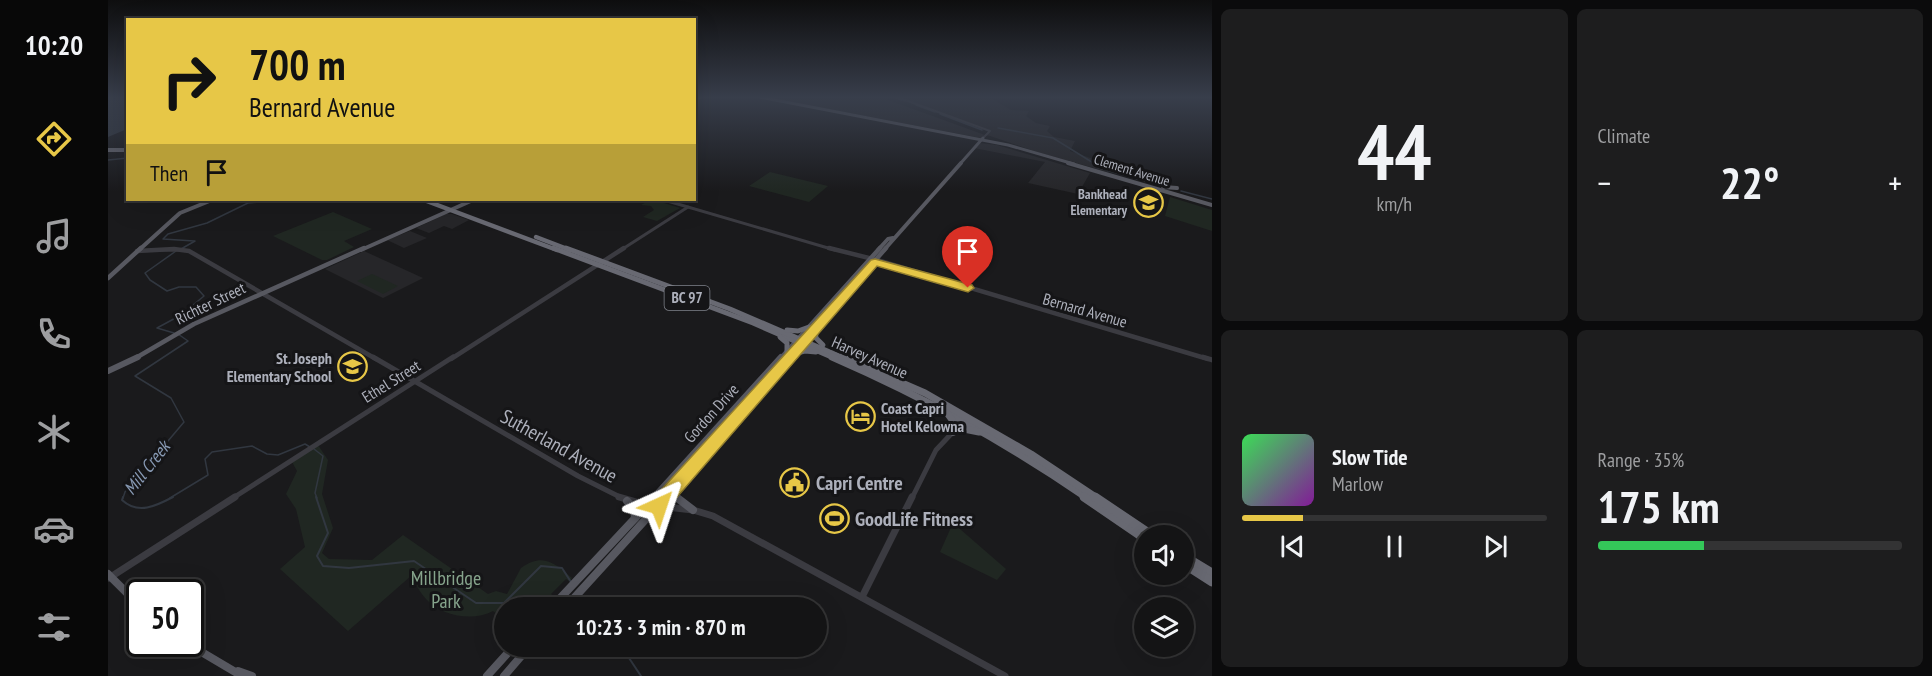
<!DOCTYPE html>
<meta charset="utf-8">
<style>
body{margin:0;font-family:"PT Sans Narrow",sans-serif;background:#1d1d1e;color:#f1f3f6;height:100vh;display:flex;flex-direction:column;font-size:22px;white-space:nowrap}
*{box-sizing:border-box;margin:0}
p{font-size:20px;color:#9d9ea0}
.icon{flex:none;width:33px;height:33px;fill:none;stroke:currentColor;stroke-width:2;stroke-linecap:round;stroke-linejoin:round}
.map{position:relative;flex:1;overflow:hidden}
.sheet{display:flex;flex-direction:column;gap:9px;padding:9px;background:#0b0b0c;width:720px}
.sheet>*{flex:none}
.hud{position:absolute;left:18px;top:18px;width:570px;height:183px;border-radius:0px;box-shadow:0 6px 24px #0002,0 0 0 2px #333334;background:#e7c747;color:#111;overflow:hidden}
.fabs{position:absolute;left:1026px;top:525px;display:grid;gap:12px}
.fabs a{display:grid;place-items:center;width:60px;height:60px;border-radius:50%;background:#141415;box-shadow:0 6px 24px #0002,0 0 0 2px #333334;font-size:30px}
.speed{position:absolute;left:18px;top:579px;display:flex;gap:12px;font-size:30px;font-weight:700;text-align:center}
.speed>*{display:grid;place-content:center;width:78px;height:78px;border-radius:50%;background:#141415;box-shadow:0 6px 24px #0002,0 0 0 2px #333334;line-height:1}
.speed .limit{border:3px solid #111;border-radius:9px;background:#fff;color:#111}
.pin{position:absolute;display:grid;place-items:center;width:51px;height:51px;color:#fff;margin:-62px -26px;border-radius:50% 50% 50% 0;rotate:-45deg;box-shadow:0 0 6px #0007}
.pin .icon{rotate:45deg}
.me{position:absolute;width:66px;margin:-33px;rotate:42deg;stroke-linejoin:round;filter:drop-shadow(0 0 4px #0008)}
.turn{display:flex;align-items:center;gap:21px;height:126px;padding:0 24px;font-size:27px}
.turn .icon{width:78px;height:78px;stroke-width:2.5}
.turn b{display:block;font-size:42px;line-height:51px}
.then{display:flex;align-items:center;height:57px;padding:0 24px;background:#0003;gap:12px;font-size:22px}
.big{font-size:45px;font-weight:600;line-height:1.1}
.sheet .widget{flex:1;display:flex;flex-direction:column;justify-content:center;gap:9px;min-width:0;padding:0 21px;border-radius:9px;background:#1d1d1e}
.sheet .dial{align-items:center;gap:0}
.dial b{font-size:78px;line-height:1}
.song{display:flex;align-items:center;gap:18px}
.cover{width:72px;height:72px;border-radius:9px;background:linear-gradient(135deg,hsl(130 70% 55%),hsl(290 70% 35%))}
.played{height:6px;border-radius:3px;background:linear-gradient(90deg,#e7c747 20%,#333334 20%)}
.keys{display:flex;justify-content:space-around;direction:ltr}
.heat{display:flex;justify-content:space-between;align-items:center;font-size:33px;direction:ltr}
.charge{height:9px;border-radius:4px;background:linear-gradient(90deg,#34c759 35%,#333334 0)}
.sheet .tiles{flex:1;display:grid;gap:9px;grid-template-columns:repeat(2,1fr)}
.trip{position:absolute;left:386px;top:597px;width:333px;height:60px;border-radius:30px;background:#141415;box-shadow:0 6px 24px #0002,0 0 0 2px #333334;font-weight:600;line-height:60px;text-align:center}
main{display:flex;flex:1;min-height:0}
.tabs{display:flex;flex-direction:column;width:108px;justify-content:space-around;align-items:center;background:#080808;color:#9d9ea0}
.tabs .icon{width:42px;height:42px}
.tabs .active{color:#e7c747}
.tabs b{font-size:27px;color:#f1f3f6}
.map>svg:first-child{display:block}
</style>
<main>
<nav class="tabs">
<b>10:20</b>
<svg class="icon active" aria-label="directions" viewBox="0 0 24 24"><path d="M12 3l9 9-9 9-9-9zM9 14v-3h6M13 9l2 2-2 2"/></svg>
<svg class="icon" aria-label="music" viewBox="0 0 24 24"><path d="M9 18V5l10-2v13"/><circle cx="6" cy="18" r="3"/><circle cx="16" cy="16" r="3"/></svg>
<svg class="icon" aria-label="phone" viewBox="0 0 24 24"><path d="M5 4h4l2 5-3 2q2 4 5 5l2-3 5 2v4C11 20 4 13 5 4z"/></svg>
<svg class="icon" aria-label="climate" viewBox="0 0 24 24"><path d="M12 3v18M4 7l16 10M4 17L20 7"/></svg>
<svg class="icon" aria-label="car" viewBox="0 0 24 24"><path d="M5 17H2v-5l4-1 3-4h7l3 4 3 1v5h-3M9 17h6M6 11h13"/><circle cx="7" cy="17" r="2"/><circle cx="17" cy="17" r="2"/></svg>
<svg class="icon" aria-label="filters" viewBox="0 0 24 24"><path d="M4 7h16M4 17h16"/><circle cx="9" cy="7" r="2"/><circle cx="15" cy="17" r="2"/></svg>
</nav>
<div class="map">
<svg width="1104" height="676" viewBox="0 0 1104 676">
<rect width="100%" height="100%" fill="#1a1a1c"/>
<!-- built -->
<g fill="#262629">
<polygon points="665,97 772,97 877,135 880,131 786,97 881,97 903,110 921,111 918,116 928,123 942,126 939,131 946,137 967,141 962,151 997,163 1002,169 1000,172 926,151 882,136 877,135 873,138 662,98"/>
<polygon points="871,143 889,145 982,173 970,194 920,183 937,162 866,148"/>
<polygon points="338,214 344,214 361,220 344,229 336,226 321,233 308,228"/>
<polygon points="302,231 319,238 296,248 279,240"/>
<polygon points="256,251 315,278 275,298 217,269"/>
</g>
<!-- green -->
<g fill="#202722">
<polygon points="662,172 720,186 701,202 641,186"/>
<polygon points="1062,197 1104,210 1104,231 1057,216"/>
<polygon points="542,200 546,200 572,208 549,221 535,217 546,210 543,206 533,205"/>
<polygon points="225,212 264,229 236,241 246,247 219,260 214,260 165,236"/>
<polygon points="264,274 290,286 275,294 249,281"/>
<path d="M 210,445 L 220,460 L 214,494 L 225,528 L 214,553 L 221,559 L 264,560 L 295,535 L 380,594 L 388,591 L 399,594 L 413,568 C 436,552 447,564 464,578 L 461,581 L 458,579 L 443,594 L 446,597 L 436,607 L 396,608 L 396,615 L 392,616 L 385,611 C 365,622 334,616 319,600 C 312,593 308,584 303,576 L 240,631 L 172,569 L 197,547 L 188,509 L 178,494 L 189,471 L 184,462 Z"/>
<polygon points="845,523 898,569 889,580 832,552"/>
</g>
<!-- water -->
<polygon fill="#313740" points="0,97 20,97 19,129 0,137"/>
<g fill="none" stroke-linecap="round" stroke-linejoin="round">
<!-- stream-far1 -->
<g stroke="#313740" stroke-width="1.5">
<polyline points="784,97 797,101"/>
<polyline points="808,105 827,112"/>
<polyline points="832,114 874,130"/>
<polyline points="890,128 945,138 995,169 1054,186"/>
<polyline points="0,160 20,158"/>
<polyline points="1073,191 1104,199"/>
<polyline points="86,241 55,239 60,234 99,223 140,203 173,200"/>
<polyline points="73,249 87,241"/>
<polyline points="66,333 49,328 73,315 96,296 88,287 71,287 59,291 42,280 37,273 68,251"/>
<polyline points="206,449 215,456 207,493 209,498"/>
<polyline points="15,498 17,492 76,422 63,398 27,376 80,341 70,334"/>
<polyline points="62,498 100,475 97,459 104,452 144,446 159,454 170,455 197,444 202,447"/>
</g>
<!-- stream -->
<g stroke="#313740" stroke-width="2">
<path d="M 15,497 L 14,500 C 30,515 48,506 65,497"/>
<polyline points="208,497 220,533 209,556 215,566 241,568 306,561 368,603 396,603 433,566 454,568 463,582"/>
<polyline points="472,596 480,608"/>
<polyline points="513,646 533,676"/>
</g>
<!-- minor-far4 -->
<polyline stroke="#3b3b41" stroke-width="2" points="789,97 882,131 875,138"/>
<!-- minor-far3 -->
<g stroke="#3b3b41" stroke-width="3">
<polyline points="556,200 720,248"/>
<polyline points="720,248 727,250"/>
<polyline points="52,250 72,250"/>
<polyline points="513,250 580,207"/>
</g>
<!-- minor-far2 -->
<g stroke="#3b3b41" stroke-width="4.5">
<polyline points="721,248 769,260 1100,359"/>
<polyline points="29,251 66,249 81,251 268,359"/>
<polyline points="343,359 516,248"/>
</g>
<!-- minor-far1 -->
<g stroke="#3b3b41" stroke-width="5">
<polyline points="265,357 470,476 514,498"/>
<polyline points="1095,357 1104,360"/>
<polyline points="125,498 345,357"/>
<polyline points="804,498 828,450 845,432"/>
</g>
<!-- minor -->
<g stroke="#3b3b41" stroke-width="7">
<polyline points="511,497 539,505"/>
<polyline points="550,506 585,510 605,516 897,676"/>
<polyline points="1,578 127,497"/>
<polyline points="754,597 804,497"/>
</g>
<!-- major-far4 -->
<g stroke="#575860" stroke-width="3">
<polyline points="651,97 900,145 966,164"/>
<polyline points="586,99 592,97"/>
<polyline points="852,164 875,138"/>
</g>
<!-- major-far3 -->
<g stroke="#575860" stroke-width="4">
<polyline points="960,163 1104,205"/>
<polyline points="1055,187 1069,188"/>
<polyline points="31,250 72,213 104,200"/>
<polyline points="253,250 365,200"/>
<polyline points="770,250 780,239 785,238"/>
<polyline points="776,250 853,163"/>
</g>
<!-- major-far2 -->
<g stroke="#575860" stroke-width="4.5">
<polyline points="0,278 33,248"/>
<polyline points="26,359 86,324 256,248"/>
<polyline points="672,359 772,248"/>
<polyline points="680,359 778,248"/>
</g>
<!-- major-far1 -->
<g stroke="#575860" stroke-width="6">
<polyline points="0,371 30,357"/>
<polyline points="568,488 566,492 569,498"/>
<polyline points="545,498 673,357"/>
<polyline points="557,498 681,357"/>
</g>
<!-- major -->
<g stroke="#575860" stroke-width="8">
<polyline points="568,497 585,510"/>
<polyline points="519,501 526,509 527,518"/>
<polyline points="0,574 32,606"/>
<polyline points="443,608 547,497"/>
<polyline points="457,608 558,497"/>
<polyline points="80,644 134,676"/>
<polyline points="130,671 144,676"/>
<polyline points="379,676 406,646"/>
<polyline points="396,676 422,646"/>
</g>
<!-- highway-far4 -->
<polyline stroke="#686972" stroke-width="4" points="0,150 20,150"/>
<!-- highway-far3 -->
<g stroke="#686972" stroke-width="4.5">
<polyline points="316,200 449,250"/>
<polyline points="428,237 462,250"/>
</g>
<!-- highway-far2 -->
<g stroke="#686972" stroke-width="5">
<polyline points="445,248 645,323 728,359"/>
<polyline points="458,248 622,309 738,359"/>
<polyline points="707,329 708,338 715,345"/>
<polyline points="679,330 690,331 701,327"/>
<polyline points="672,337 679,343 679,352"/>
<polyline points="685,354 697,351 708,352"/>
</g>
<!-- highway-far1 -->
<g stroke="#686972" stroke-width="7">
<path d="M 724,357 C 818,398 895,441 979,498"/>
<polyline points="734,357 817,393 923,454 989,498"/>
<polyline points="839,413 845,421 845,432"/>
<polyline points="845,432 856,429 871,432"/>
</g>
<!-- highway -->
<g stroke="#686972" stroke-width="9">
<polyline points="976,497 1036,538"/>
<polyline points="987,497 1045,536"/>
<polyline points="1076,556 1104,573"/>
<polyline points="1076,564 1104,582"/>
</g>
</g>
<!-- sky -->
<linearGradient id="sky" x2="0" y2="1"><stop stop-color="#0e0e0f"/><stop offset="0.51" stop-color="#383e4b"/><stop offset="1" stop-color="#383e4b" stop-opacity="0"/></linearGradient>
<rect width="1104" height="191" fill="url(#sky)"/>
<!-- route -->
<polygon fill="#e7c747" stroke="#96812e" stroke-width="1.5" points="767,259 864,285 866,288 860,292 769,266 557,511 551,513 544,511 542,506 544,500 763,260"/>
<!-- icons -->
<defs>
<symbol id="school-ring" viewBox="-11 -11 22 22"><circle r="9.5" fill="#151517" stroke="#e7c747" stroke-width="1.5"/><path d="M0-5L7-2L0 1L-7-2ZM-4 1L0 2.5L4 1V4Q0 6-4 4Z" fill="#e7c747"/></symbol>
<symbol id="hotel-ring" viewBox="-11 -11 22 22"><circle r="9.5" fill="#151517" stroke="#e7c747" stroke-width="1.5"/><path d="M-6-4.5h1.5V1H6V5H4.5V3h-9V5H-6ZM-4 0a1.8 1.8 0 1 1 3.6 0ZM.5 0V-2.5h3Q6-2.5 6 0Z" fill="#e7c747"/></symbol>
<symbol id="civic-ring" viewBox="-11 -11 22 22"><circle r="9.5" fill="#151517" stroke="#e7c747" stroke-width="1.5"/><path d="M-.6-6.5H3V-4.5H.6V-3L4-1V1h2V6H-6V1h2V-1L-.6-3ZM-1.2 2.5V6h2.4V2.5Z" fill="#e7c747"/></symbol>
<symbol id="stadium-ring" viewBox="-11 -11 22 22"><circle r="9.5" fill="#151517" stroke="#e7c747" stroke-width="1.5"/><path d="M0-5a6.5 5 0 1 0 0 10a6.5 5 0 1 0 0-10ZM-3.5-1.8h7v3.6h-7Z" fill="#e7c747"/></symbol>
</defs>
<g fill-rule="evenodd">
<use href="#school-ring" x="1024" y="186" width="33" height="33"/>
<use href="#school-ring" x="228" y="350" width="33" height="33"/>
<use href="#hotel-ring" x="736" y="400" width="33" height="33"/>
<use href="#civic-ring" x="670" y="466" width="33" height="33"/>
<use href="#stadium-ring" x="710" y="502" width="33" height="33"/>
</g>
<g text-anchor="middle" stroke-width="6" stroke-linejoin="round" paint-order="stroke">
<!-- far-street labels -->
<g font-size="14" fill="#adb0bb" stroke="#151517">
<text transform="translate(1024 170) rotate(17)" y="5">Clement Avenue</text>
</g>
<!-- far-poi labels -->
<g font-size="14" font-weight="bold" fill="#adb0bb" stroke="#151517" text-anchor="end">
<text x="1019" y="199">Bankhead<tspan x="1019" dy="16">Elementary</tspan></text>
</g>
<!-- shield labels -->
<rect fill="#151517" stroke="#7f828a" stroke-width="1.5" x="556.5" y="286" width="45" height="24" rx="4.5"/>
<g font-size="15" font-weight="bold" fill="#adb0bb">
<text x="579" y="303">BC 97</text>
</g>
<!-- street labels -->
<g font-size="16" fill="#adb0bb" stroke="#151517">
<text transform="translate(102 303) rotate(-26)" y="6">Richter Street</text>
<text transform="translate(977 310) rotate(16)" y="6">Bernard Avenue</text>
<text transform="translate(762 357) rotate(24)" y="6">Harvey Avenue</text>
<text transform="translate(283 381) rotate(-32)" y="6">Ethel Street</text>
<text transform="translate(603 413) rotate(-48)" y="6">Gordon Drive</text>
</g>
<!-- poi labels -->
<g font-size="16" font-weight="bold" fill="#adb0bb" stroke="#151517" text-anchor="end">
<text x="224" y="364">St. Joseph<tspan x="224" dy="18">Elementary School</tspan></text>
<text x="773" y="414" text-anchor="start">Coast Capri<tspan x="773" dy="18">Hotel Kelowna</tspan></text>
</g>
<!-- water labels -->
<g font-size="18" font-style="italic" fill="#8799b3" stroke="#151517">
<text transform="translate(39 468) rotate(-52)" y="6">Mill Creek</text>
</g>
<!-- near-street labels -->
<g font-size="20" fill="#adb0bb" stroke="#151517">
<text transform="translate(451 446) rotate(29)" y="7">Sutherland Avenue</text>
</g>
<!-- near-poi labels -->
<g font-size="20" font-weight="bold" fill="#adb0bb" stroke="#151517" text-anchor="start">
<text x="708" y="490">Capri Centre</text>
<text x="747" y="526">GoodLife Fitness</text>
</g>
<!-- near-park labels -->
<g font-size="20" fill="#86a48c" stroke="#151517">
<text x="338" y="585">Millbridge<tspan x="338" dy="23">Park</tspan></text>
</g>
</g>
</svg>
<div class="fabs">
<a><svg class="icon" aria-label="sound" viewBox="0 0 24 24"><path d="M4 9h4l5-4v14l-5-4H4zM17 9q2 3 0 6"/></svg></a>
<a><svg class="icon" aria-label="layers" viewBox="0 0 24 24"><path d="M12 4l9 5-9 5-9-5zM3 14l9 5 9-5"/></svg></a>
</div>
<div class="speed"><div class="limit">50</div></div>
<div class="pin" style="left:860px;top:288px;background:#d93025"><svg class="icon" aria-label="arrive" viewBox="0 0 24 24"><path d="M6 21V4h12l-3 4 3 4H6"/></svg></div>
<svg class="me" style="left:551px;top:506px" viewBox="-20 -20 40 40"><path d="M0-17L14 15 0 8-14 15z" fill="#e7c747" stroke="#fff" stroke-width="4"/></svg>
<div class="trip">10:23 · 3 min · 870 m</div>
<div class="hud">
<div class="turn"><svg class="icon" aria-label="right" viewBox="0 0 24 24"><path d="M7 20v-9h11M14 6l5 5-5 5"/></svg><div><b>700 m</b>Bernard Avenue</div></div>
<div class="then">Then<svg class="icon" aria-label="arrive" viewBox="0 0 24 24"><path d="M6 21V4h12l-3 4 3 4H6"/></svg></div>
</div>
</div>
<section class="sheet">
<div class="tiles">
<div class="widget dial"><b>44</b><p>km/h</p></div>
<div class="widget"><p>Climate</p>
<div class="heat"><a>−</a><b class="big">22°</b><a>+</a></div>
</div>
<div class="widget">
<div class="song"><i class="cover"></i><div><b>Slow Tide</b><p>Marlow</p></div></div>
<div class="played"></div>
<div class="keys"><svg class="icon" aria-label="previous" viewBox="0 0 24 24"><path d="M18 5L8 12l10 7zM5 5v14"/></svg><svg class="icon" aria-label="pause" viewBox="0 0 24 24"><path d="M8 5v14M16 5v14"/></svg><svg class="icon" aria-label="next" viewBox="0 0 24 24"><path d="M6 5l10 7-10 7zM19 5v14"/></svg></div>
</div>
<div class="widget"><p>Range · 35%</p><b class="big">175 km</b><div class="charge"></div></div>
</div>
</section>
</main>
